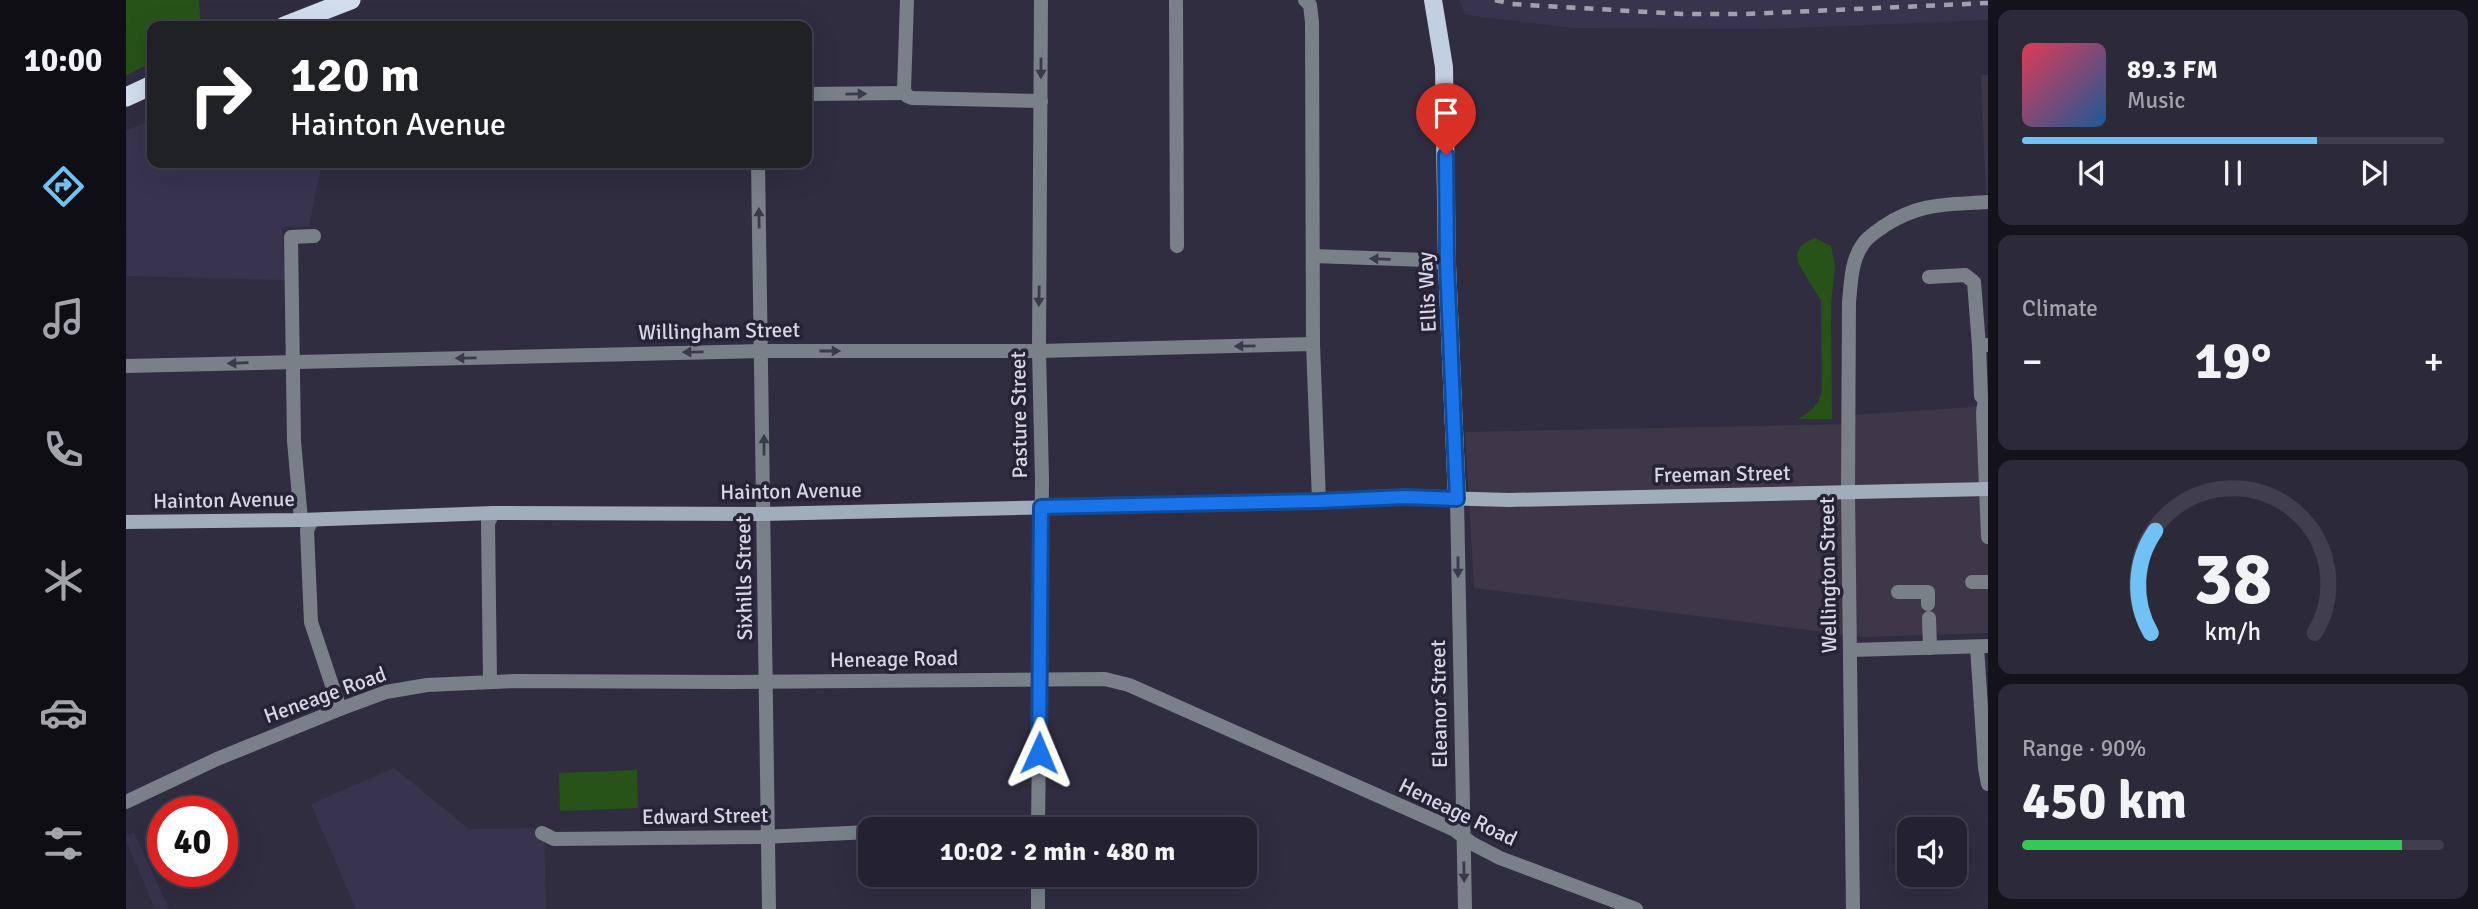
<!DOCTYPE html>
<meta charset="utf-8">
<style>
body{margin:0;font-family:Signika,sans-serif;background:#2c2a39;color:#f1f3f6;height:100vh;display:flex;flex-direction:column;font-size:26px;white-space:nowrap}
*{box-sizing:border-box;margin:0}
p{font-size:23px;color:#a3a4ab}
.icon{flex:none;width:38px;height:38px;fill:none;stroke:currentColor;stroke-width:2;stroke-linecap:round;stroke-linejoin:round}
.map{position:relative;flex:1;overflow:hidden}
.side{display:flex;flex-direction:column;gap:10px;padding:10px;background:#14131b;width:490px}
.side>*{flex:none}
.banner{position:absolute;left:21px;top:21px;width:665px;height:147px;border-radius:14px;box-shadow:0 7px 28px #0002,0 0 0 2px #413f4d;background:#202124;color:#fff;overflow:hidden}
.buttons{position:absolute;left:1771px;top:817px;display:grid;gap:14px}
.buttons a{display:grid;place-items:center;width:70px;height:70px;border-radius:14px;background:#242231;box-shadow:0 7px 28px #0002,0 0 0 2px #413f4d;font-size:35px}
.speed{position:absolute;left:21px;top:796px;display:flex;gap:14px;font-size:35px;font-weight:700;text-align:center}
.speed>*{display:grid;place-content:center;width:91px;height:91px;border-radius:50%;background:#242231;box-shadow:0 7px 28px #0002,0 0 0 2px #413f4d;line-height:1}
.speed .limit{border:10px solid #d22;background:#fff;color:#111}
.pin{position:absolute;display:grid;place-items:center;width:60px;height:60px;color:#fff;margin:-72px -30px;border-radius:50% 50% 50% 0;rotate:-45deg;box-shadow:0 0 7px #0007}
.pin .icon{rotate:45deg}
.me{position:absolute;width:77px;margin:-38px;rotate:1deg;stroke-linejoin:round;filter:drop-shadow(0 0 5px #0008)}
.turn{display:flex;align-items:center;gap:24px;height:147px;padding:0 28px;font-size:32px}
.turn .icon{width:91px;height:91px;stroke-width:2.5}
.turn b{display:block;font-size:49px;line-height:60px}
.big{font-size:52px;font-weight:700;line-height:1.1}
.side .tile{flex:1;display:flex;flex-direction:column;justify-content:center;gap:10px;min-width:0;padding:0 24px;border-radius:14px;background:#2c2a39}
.side .dial{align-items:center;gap:0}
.dial svg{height:182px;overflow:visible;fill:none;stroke:#413f4d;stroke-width:7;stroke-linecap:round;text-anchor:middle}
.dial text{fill:#f1f3f6;stroke:none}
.song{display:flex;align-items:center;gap:21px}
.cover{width:84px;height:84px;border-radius:10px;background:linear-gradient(135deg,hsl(350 70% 55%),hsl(210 70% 35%))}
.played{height:7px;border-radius:4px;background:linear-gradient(90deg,#70c1f4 70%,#413f4d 70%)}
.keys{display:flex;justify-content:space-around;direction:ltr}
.heat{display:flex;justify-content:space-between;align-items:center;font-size:38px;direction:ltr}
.charge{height:10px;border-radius:5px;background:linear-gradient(90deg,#34c759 90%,#413f4d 0)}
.trip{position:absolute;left:732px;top:817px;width:399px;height:70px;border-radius:14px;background:#242231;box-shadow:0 7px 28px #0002,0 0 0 2px #413f4d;font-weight:700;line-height:70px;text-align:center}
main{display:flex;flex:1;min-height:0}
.tabs{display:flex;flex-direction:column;width:126px;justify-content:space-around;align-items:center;background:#0e0e14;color:#a3a4ab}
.tabs .icon{width:49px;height:49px}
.tabs .selected{color:#70c1f4}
.tabs b{font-size:32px;color:#f1f3f6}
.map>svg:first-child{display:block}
</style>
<main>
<nav class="tabs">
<b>10:00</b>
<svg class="icon selected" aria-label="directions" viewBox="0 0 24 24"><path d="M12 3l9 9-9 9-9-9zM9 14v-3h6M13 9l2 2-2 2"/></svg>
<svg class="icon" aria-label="music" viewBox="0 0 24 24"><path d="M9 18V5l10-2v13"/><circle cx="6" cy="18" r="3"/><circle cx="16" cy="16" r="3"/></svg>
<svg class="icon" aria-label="phone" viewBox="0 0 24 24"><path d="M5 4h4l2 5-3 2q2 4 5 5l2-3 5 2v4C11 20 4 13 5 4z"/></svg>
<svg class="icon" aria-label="climate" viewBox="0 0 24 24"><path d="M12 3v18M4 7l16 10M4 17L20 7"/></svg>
<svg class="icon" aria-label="car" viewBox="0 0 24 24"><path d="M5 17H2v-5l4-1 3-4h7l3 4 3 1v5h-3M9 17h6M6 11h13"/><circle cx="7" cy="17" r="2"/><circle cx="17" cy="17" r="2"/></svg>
<svg class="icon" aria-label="filters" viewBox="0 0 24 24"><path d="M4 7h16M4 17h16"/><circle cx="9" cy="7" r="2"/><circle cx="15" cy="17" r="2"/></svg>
</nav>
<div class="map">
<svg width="1862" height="909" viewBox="0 0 1862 909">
<rect width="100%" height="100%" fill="#302d41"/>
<!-- commercial -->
<g fill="#3d3748">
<polygon points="1855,75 1862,75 1862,193 1860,193"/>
<polygon points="1862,406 1862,633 1738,637 1348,588 1339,432 1727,424 1727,415"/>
</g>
<!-- built -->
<g fill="#38344e">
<polygon points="1333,0 1862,0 1862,20 1641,29 1448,28 1339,15"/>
<polygon points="26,119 26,163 196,163 183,226 156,227 159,280 1,276 0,131"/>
<polygon points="268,768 343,829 418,828 420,909 230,909 185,804"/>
<polygon points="8,832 43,909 29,909 0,840 0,836"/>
</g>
<!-- green -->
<g fill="#275319">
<polygon points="0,0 73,0 75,26 26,26 26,63 0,75"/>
<path d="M 1689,238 L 1705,246 L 1709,266 L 1705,304 L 1706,419 L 1672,419 C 1683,412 1693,407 1696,390 L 1695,301 L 1672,263 C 1669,249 1676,243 1689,238 Z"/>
<polygon points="511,770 512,808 434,811 433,773"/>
</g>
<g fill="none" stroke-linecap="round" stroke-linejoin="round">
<!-- minor -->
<g stroke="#798088" stroke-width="14">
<polyline points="781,0 778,90 781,96 786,98 915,101"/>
<polyline points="1050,0 1051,246"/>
<polyline points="1179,0 1184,5 1186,22 1187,344 1193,501"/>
<polyline points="681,94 779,93"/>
<polyline points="632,163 643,909"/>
<polyline points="1187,256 1300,260 1321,264"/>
<polyline points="1803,277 1839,275 1848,282 1853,346 1862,345"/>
<polyline points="1853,346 1855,396"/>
<polyline points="0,366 636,351 913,351 1187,344"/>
<polyline points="1862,403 1858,405 1857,413 1862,537"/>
<path d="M 1722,492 L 1723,302 C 1725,283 1725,260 1737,244 C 1741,237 1751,231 1758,226 C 1795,202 1820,205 1862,202"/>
<polyline points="1331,499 1339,909"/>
<polyline points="175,520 168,441 165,237 188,236"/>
<polyline points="186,520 181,530 185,622 214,709"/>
<polyline points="1846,582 1862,582"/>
<polyline points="1772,592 1802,592 1802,604"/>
<polyline points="1803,618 1804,648"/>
<polyline points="1851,647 1859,768 1862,784"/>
<polyline points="1725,650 1862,646"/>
<polyline points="364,682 362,523 367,513"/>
<polyline points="0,802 91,759 214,709 260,692 301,685 388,681 607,682 979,679 1003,685 1327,829 1347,844 1374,858 1510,909"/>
<polyline points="846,830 912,828"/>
<polyline points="416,833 428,839 634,837 744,832"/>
</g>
<!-- tertiary -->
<g stroke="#798088" stroke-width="14">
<polyline points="1722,492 1727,909"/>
<polyline points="912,830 916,480 913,351 915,0"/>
<polyline points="912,909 912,875"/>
</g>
<!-- secondary -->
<polyline stroke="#a1adbb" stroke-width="14" points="0,522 175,520 367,513 637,514 1193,501 1279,497 1383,500 1862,489"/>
<!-- primary -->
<polyline stroke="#c1cfe1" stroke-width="18" points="1307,0 1318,67 1321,264 1331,499"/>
<!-- trunk -->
<g stroke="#d2deee" stroke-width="19">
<polyline points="158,26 225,0"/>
<polyline points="0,97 26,85"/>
</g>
<!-- rail -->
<polyline stroke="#a2a0af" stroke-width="4.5" stroke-dasharray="9 9" stroke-linecap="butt" points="1369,0 1385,4 1556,14 1620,14 1862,3"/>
</g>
<!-- one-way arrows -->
<defs><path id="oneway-solid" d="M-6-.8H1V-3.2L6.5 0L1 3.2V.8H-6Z" transform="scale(1.75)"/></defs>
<g fill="#3b3a4a">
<use href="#oneway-solid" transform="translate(915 68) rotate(90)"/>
<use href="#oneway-solid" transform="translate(730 94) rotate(-1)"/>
<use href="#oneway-solid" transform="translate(633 218) rotate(-91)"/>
<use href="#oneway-solid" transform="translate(1254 259) rotate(-178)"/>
<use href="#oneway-solid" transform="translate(913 296) rotate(91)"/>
<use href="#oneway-solid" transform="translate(1119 346) rotate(179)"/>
<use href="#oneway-solid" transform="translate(704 351)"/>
<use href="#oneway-solid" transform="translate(567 352) rotate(179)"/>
<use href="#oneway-solid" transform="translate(340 358) rotate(179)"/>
<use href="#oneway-solid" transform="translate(112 363) rotate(178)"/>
<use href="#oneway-solid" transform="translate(638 445) rotate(-90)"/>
<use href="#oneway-solid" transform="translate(1332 567) rotate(90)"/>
<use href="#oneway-solid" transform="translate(1338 872) rotate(89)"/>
</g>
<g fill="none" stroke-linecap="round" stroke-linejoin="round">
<defs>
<polyline id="route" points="913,753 915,507 1193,501 1279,497 1331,499 1321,264 1320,155"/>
</defs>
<!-- route casing -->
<use href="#route" stroke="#114b97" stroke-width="18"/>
<!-- route -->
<use href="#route" stroke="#1a73e8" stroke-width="12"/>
</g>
<g text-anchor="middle" stroke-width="7" stroke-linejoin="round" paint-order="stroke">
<!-- street labels -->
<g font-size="21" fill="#d7d6e3" stroke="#262336">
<text transform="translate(1301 292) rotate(-93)" y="7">Ellis Way</text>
<text transform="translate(593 331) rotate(-1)" y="7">Willingham Street</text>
<text transform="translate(893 415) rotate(-91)" y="7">Pasture Street</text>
<text transform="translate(1596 474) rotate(-1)" y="7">Freeman Street</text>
<text transform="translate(665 491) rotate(-1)" y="7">Hainton Avenue</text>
<text transform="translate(98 500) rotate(-1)" y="7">Hainton Avenue</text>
<text transform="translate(1702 575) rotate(-91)" y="7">Wellington Street</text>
<text transform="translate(618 578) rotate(-91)" y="7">Sixhills Street</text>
<text transform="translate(768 659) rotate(-1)" y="7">Heneage Road</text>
<text transform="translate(199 695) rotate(-20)" y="7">Heneage Road</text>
<text transform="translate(1313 704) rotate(-91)" y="7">Eleanor Street</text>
<text transform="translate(1332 812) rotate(26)" y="7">Heneage Road</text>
<text transform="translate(579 816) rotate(-1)" y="7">Edward Street</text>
</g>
</g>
</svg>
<div class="buttons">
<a><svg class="icon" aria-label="sound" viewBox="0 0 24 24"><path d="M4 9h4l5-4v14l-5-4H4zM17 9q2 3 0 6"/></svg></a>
</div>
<div class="speed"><div class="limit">40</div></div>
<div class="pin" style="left:1320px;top:155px;background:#d93025"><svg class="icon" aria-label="arrive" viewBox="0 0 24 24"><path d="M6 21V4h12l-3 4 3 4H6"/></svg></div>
<svg class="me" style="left:913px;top:753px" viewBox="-20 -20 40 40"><path d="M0-17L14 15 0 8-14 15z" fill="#1a73e8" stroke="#fff" stroke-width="4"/></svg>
<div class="trip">10:02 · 2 min · 480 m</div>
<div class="banner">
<div class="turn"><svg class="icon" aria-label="right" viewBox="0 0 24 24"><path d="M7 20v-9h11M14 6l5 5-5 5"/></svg><div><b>120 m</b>Hainton Avenue</div></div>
</div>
</div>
<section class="side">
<div class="tile">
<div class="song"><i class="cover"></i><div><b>89.3 FM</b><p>Music</p></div></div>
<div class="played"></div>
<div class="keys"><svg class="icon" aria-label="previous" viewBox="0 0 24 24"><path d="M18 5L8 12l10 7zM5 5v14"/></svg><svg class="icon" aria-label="pause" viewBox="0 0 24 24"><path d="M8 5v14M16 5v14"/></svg><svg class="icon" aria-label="next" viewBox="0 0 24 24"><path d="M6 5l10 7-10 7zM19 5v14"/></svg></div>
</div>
<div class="tile"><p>Climate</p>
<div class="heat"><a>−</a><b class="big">19°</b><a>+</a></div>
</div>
<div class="tile dial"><svg viewBox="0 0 100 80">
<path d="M14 69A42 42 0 1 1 86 69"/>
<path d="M14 69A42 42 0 0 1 16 24" stroke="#70c1f4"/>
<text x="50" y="56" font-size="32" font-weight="700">38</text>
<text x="50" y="72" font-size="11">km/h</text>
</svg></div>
<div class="tile"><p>Range · 90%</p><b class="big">450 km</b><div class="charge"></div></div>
</section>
</main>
